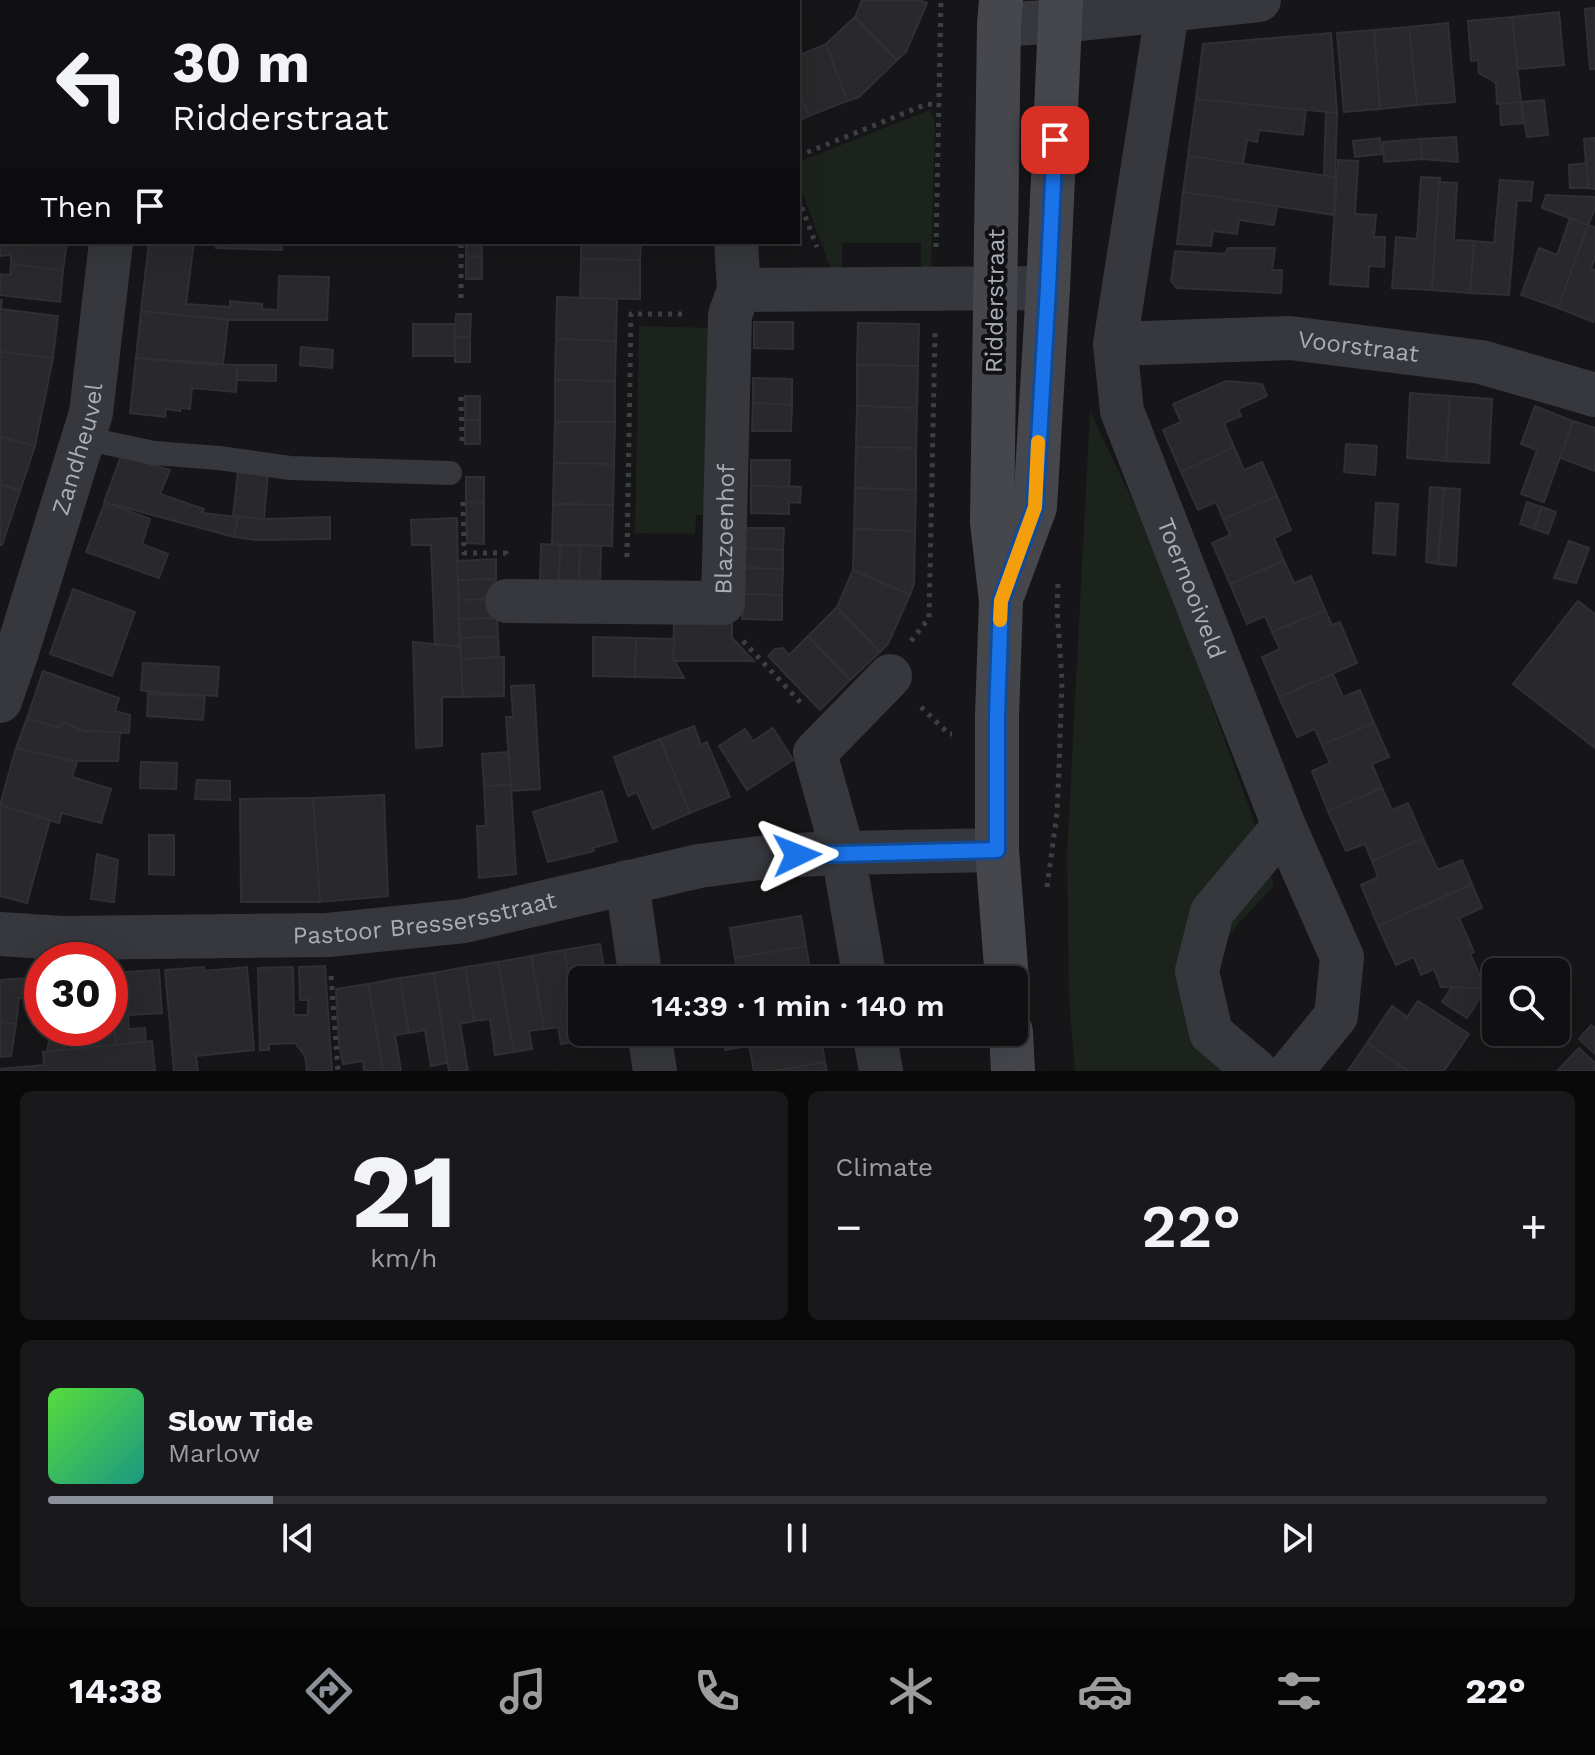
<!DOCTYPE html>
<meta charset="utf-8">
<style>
body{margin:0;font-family:"Work Sans",sans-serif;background:#19191b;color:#f1f3f6;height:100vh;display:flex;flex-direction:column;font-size:30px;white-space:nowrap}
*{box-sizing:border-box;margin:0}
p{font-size:26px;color:#9c9d9f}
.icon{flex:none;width:44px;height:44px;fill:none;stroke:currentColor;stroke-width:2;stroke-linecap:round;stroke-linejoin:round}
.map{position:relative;height:1071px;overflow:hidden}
.sheet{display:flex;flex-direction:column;gap:20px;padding:20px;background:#09090a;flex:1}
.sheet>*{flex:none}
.banner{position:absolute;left:0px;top:0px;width:800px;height:244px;box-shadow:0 8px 32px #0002,0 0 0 2px #303032;background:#101012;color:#f1f3f6;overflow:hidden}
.buttons{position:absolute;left:1482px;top:958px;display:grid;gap:16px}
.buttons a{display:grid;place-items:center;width:88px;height:88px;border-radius:12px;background:#101012;box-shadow:0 8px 32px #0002,0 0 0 2px #303032;font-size:40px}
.speed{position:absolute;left:24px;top:942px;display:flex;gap:16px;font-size:40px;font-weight:700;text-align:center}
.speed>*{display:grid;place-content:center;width:104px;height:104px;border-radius:50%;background:#101012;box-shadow:0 8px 32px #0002,0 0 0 2px #303032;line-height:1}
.speed .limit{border:12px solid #d22;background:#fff;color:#111}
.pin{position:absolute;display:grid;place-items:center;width:68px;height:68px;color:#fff;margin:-34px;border-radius:16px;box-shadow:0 4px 12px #0006}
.me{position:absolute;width:88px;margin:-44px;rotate:88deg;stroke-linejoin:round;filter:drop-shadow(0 0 6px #0008)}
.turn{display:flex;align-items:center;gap:28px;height:168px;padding:0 40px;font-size:36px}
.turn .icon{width:104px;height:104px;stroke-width:2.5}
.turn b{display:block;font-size:56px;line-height:68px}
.then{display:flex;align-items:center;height:76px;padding:0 40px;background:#0003;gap:16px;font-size:30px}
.big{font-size:60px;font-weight:600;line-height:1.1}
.sheet .card{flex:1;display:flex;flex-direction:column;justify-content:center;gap:12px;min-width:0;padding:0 28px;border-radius:12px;background:#19191b}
.sheet .dial{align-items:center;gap:0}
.dial b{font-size:104px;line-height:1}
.song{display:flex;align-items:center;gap:24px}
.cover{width:96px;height:96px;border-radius:12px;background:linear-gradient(135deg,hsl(110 70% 55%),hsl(170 70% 35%))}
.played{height:8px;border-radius:4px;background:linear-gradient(90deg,#8c9099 15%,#303032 15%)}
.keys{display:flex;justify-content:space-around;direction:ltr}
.heat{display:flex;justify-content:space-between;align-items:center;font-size:44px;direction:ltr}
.sheet .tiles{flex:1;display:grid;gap:20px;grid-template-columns:1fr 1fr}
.card:last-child{grid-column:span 2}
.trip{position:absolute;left:568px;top:966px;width:460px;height:80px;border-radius:12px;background:#101012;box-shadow:0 8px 32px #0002,0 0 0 2px #303032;font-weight:600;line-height:80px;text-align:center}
.tab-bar{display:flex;height:128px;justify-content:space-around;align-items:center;background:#060607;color:#9c9d9f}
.tab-bar .icon{width:56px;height:56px}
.tab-bar .current{color:#8c9099}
.tab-bar b{font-size:36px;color:#f1f3f6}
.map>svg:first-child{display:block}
</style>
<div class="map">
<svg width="1595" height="1071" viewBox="0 0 1595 1071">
<rect width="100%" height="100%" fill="#161618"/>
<!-- green -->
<g fill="#1c231d">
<polygon points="930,110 935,122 931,270 921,271 921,243 842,243 842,271 830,267 798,181 798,162"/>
<polygon points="639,326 713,328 709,515 696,515 695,534 635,533"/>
<polygon points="1090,411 1135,506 1185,630 1250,810 1274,886 1236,926 1211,959 1229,1071 1075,1071 1069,1000 1067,855"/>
</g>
<!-- building -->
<g fill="#29292c" stroke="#303034" stroke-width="2">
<polygon points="28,0 99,0 98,2 28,2"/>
<polygon points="191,0 273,0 273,2 190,2"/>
<rect x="326" y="0" width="30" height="2"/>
<rect x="356" y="0" width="30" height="2"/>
<polygon points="453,0 491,0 486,2 453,2"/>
<polygon points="531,0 588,0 583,2 532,2"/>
<polygon points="862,0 919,0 927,3 906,52 897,60 855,17"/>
<polygon points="1595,8 1595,69 1590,69 1585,9"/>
<polygon points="1559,12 1564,65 1518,69 1512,17"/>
<polygon points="855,17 897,60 859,97 847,101 826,44"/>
<polygon points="1512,17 1521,102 1497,104 1496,83 1479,73 1478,60 1471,61 1468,21"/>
<polygon points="1448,23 1455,102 1417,105 1409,27"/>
<polygon points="1409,27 1417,105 1380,109 1374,30"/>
<polygon points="1374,30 1380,109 1344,112 1337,33"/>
<polygon points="1331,33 1337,113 1196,99 1203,44"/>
<polygon points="826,44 847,101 809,116 798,89 798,56"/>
<polygon points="798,89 809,116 798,121"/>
<polygon points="1196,99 1306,110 1303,135 1259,130 1257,142 1247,140 1243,164 1188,156"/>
<polygon points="1544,100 1548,135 1527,137 1521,102"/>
<polygon points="1521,102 1523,123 1501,125 1500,104"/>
<polygon points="1326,112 1337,113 1335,177 1324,175"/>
<polygon points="1456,137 1458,162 1422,159 1420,139"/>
<polygon points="1380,138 1382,154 1355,157 1353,141"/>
<polygon points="1595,138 1595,189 1588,188 1584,139"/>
<polygon points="1420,139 1422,159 1384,162 1383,142"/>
<polygon points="1188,156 1335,177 1334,215 1183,192"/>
<polygon points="1338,160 1358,161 1355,214 1376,215 1374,237 1385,237 1384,267 1369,266 1368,287 1330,284"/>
<polygon points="1587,163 1588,188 1570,188 1569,165"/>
<polygon points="1421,177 1440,178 1432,290 1392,288 1396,237 1417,239"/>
<polygon points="1500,180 1533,182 1531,201 1517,200 1509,295 1470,293 1474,241 1494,243"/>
<polygon points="1439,182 1457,183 1454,240 1474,241 1470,293 1432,290"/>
<polygon points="1183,192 1277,206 1274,225 1239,220 1237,234 1213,231 1211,246 1177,244"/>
<polygon points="1546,195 1595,197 1595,209 1588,225 1542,208"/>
<polygon points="1570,218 1588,225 1558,308 1521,295 1539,248 1557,255"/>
<polygon points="1588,225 1595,227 1595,258 1591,268 1595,270 1595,317 1593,322 1558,308"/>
<polygon points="0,233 2,233 2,242 67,242 63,271 11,264 11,255 0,256"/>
<polygon points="149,242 194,242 186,304 230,307 230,301 262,304 262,309 278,310 279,276 329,277 327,320 228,320 141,311"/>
<polygon points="217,242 282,242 282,250 216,248"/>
<polygon points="466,242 482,242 482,257 466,256"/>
<polygon points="581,242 641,242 640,260 581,259"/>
<polygon points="1228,248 1275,248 1272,270 1282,270 1281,293 1177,288 1171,281 1175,251 1225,254"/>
<polygon points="466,256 482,257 482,279 466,279"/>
<polygon points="581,259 640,260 640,299 580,298"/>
<polygon points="11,264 63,271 60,302 0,295 0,274 10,275"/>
<polygon points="557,297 617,299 616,341 556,339"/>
<polygon points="0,300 2,300 1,309 58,316 53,358 0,352"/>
<polygon points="141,311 228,320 223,364 136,358"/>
<polygon points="456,314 471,314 470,337 455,337"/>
<polygon points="754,322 793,322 793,349 754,348"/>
<polygon points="858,323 919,324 918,366 857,365"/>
<rect x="413" y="324" width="42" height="32"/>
<rect x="455" y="337" width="15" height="25"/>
<polygon points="556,339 616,341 615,381 555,380"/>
<polygon points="301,347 333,350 332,368 300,365"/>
<polygon points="2,352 53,358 35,446 0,437 0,359"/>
<polygon points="136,358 201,364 237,365 236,392 192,388 190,409 180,408 180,411 166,409 165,417 130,413"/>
<polygon points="237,365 276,365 276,381 237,380"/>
<polygon points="857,365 918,366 917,408 857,406"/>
<polygon points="753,378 792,379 792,405 753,403"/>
<polygon points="555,380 615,381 615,422 555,422"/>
<polygon points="1226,381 1262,384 1267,396 1238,409 1241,416 1224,423 1234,447 1181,472 1163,430 1181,422 1173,404"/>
<polygon points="1410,393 1450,396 1446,461 1407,458"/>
<rect x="465" y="396" width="15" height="24"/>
<polygon points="1450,396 1492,399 1489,463 1446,461"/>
<polygon points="753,403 792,405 791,431 752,431"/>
<polygon points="857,406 917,408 916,448 856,447"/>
<polygon points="1535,406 1573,421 1544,502 1521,494 1537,450 1521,444"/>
<rect x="465" y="420" width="15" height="24"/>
<polygon points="1573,421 1595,428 1595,471 1560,458"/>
<polygon points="555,422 615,422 614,464 554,463"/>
<polygon points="0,437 35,446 20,491 0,484"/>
<polygon points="1346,444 1377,446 1375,475 1344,472"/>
<polygon points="856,447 916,448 916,490 855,488"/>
<polygon points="1234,447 1244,470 1262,462 1277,496 1223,519 1216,502 1198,510 1181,472"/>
<polygon points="121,456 170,470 160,494 204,509 202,513 238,517 234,537 104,502"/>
<polygon points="751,460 790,460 789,486 801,487 751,486"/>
<polygon points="554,463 614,464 613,505 553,504"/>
<polygon points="238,471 268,473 264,519 233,516"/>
<polygon points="466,477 484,477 484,503 466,502"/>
<polygon points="0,484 20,491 2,545 0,545"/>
<polygon points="751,486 801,487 800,503 789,502 789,514 751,513"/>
<polygon points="1430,487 1444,488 1438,564 1426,562"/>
<polygon points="855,488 916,490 915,531 854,529"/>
<polygon points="1444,488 1460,489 1456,566 1438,564"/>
<polygon points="1277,496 1291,530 1274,538 1284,561 1230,584 1212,543 1230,535 1223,519"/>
<polygon points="105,502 150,519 142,544 168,554 159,578 86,552"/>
<polygon points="466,502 484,503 484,544 467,543"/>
<polygon points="1527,502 1542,507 1534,529 1520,524"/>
<polygon points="1376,503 1398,504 1395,555 1373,553"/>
<polygon points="553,504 613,505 612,546 552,544"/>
<polygon points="1542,507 1556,512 1548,534 1534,529"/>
<polygon points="238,517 264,519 330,517 330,539 257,540 234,537"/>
<polygon points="457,518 458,580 460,647 435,644 431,545 412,545 411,520"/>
<polygon points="743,528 784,528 783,550 743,548"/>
<polygon points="854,529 915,531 914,584 910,595 853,570"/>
<polygon points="1569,541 1589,548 1576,583 1554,578"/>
<polygon points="541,544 560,545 559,585 540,584"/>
<polygon points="560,545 580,545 579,585 559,585"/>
<polygon points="580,545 601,546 600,585 579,585"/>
<polygon points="743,548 783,550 783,569 743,568"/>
<polygon points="496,559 496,579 458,580 457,561"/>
<polygon points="1284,561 1294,583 1311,576 1325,610 1272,632 1265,616 1247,624 1230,584"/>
<polygon points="743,568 783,569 782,595 743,594"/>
<polygon points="853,570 910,595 888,644 880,652 837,607"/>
<polygon points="496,579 497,599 459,600 458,580"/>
<polygon points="73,589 135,612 112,676 50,654"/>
<polygon points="743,594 782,595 782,620 742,619"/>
<polygon points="497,599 497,618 459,619 459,600"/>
<polygon points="1578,601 1595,614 1595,748 1513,684"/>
<polygon points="837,607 880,652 850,680 808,636"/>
<polygon points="1325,610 1332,625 1340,622 1357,663 1279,697 1262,657 1280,649 1272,632"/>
<polygon points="497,618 498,637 460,638 459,619"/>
<polygon points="674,622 732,623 732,638 754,661 675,661 673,658"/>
<polygon points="808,636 850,680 820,710 768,656 775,649 783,648 789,655"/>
<polygon points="498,637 499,657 461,659 460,638"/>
<polygon points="593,637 636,638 635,677 593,676"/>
<polygon points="636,638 674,639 673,658 684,678 635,677"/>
<polygon points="413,642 460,647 463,697 442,697 442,746 416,748"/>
<polygon points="499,657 504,657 504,696 463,697 461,659"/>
<polygon points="143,663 219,667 217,696 149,692 141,690"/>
<polygon points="43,671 119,698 115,711 130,715 129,733 84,731 62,722 59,728 27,718"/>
<polygon points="1333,674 1343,697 1360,690 1374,723 1322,745 1315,729 1297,737 1279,697"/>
<polygon points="534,685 540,789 511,791 506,717 513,717 511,686"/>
<polygon points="148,694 205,696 203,720 147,716"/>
<polygon points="27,718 59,728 62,722 84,731 120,732 118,761 72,761 16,748"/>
<polygon points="1374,723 1389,757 1372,764 1382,788 1328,811 1312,771 1330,763 1322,745"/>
<polygon points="694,726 701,745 707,742 730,797 690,813 660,739"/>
<polygon points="773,728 793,760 747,790 719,746 745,729 753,741"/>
<polygon points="660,739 690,813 653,829 637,792 628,796 614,757"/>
<polygon points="16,748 77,762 72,777 111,789 101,823 62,813 59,823 0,805"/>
<polygon points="508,752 511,785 484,786 482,754"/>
<polygon points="141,762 177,763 176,789 140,788"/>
<polygon points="197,780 230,781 230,800 195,799"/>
<polygon points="511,785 516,874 479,878 477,826 486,826 484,786"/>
<polygon points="1382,788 1392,810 1408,803 1423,838 1372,861 1365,844 1346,851 1328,811"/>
<polygon points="602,791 617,841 593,848 594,851 548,862 533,812"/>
<polygon points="384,795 388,896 320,902 313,798"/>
<polygon points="313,798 320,902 241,902 240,799"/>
<polygon points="0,805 50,820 27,903 0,896"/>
<polygon points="149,835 174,835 174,875 149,874"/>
<polygon points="1423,838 1438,870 1462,860 1472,884 1378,926 1361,885 1378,877 1372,861"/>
<polygon points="97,854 118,860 114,902 91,899"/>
<polygon points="1472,884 1482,908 1459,918 1474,952 1470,954 1486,989 1441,987 1434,969 1421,975 1414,957 1396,965 1378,926"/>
<polygon points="801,916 806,946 735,958 730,928"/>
<polygon points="600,944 606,980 582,980 582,1032 598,1032 599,1038 579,1041 564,950"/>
<polygon points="806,946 811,975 782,980 739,980 735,958"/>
<polygon points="564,950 579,1041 561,1044 558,1027 544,1029 531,956"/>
<polygon points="531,956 544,1029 529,1031 532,1049 514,1052 498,962"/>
<polygon points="498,962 514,1052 495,1055 490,1019 474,1021 465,967"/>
<polygon points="325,966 332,1071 307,1071 305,1056 295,1043 269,1044 269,1050 260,1050 258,968 293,967 294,1015 308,1015 308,1000 300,1000 299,967"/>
<polygon points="204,967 204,971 247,967 254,1050 196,1056 198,1071 174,1071 165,970"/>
<polygon points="465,967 474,1021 460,1024 468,1071 449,1071 434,973"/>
<polygon points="159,970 162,1013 128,1015 129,1029 145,1028 146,1042 116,1045 111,973"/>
<polygon points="434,973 447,1063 431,1066 425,1030 409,1033 400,978"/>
<polygon points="811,975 812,980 782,980"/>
<polygon points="42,977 42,998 19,998 16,1024 0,1022 0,980"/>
<polygon points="400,978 409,1033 395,1035 401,1071 383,1071 368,984"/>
<polygon points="110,981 111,981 116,1045 92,1047 91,1028 110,1028"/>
<polygon points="368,984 383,1071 364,1071 363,1061 343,1064 339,1044 336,989"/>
<polygon points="1452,987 1486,989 1467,1018 1442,1002"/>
<polygon points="1418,1001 1469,1034 1444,1071 1408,1071 1367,1043 1392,1006 1407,1017"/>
<polygon points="0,1022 16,1024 11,1056 0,1057"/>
<polygon points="1591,1025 1595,1028 1595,1054 1579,1039"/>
<polygon points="51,1028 64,1028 65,1050 47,1052"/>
<polygon points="722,1032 820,1032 820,1033 725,1050"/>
<polygon points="820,1033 825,1062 774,1071 754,1071 749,1045"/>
<polygon points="152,1041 155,1071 0,1071 0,1069 44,1065 43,1052"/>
<polygon points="1367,1043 1408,1071 1348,1071"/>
<polygon points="1579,1048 1595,1063 1595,1071 1557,1071"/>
<polygon points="825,1062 827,1071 774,1071"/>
</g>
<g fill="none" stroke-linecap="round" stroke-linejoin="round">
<!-- path -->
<g stroke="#3d3f44" stroke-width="5" stroke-dasharray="4 6" stroke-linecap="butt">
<polyline points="449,0 449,2"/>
<polyline points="798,156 927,104 939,105"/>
<polyline points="798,198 817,247"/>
<polyline points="936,247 941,0"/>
<polyline points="461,298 461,242"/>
<polyline points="461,397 462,444"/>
<polyline points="463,502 464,553 506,553 506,559"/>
<polyline points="627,557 631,314 686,314"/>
<polyline points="743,641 802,704"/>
<polyline points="911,641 929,618 935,333"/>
<polyline points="921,707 949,734 952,734"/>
<polyline points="1047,887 1057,813 1059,768 1062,681 1057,608 1058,582"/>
<polyline points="331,976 338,1071"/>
</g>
<!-- lane -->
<polyline stroke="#37383d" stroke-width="24" points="83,438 154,453 219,458 290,468 450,473"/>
<!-- street -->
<g stroke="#37383d" stroke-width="44">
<polyline points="650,0 651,2"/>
<path id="s1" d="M 1169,0 L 1115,344 L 1122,411 L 1284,826 L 1342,957 L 1336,1016 L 1291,1071"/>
<polyline points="145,2 145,0"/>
<polyline points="999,25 1060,21 1259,0"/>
<polyline points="0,214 2,214"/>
<polyline points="739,290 1048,288"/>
<path id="s2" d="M 1115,344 L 1290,338 L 1481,362 L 1595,395"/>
<path id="s3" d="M 507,601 L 723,603 L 730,315 L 739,290 L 736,242"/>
<path id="s4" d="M 0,701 L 17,652 L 91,413 L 111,242"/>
<polyline points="627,882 641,980"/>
<path id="s5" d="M 0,934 L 62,938 L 328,935 L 464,921 L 699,866 L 774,856 L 843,853 L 815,753 L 890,676"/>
<polyline points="865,980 843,853 997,850"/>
<polyline points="649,1032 655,1071"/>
<polyline points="874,1032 881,1071"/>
<polyline points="1256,1071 1211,1033 1197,971 1212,912 1284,826"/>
</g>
<!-- secondary -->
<g stroke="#45474d" stroke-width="44">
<polyline points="1001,0 999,25 992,522 1001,601 997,715 997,850 1007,980"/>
<polyline points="1004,591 1035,507 1048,288 1061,0"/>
<polyline points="1011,1032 1013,1071"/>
</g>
</g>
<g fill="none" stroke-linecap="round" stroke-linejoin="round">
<defs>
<polyline id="route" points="797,855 997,850 997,715 1001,601 1035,507 1048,288 1055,140"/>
</defs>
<!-- route casing -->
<use href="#route" stroke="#114b97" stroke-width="20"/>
<!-- route -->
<use href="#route" stroke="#1a73e8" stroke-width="14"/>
<!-- slow -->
<polyline stroke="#f59e0b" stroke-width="14" points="1000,620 1001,601 1035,507 1038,442"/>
</g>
<g text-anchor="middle" stroke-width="8" stroke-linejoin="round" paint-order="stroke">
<!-- street labels -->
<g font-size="24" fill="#a8adb8" stroke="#111113">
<text transform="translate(995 301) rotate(-89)" y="8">Ridderstraat</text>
<text dy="8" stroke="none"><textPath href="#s2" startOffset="244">Voorstraat</textPath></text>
<text dy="8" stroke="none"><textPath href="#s4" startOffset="264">Zandheuvel</textPath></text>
<text dy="8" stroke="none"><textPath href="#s3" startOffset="290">Blazoenhof</textPath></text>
<text dy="8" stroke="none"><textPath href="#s1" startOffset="606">Toernooiveld</textPath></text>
<text dy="8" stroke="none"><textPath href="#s5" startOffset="426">Pastoor Bressersstraat</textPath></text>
</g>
</g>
</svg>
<div class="buttons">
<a><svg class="icon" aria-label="search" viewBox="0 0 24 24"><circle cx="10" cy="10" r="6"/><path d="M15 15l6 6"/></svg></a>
</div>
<div class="speed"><div class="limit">30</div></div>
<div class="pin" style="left:1055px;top:140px;background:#d93025"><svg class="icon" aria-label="arrive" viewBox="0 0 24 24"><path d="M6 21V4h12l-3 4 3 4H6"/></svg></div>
<svg class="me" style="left:797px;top:855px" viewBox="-20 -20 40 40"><path d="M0-17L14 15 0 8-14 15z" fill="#1a73e8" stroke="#fff" stroke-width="4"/></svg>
<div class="trip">14:39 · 1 min · 140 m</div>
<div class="banner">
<div class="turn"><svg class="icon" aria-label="left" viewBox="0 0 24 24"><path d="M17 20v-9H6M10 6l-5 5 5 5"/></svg><div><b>30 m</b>Ridderstraat</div></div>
<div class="then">Then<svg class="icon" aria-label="arrive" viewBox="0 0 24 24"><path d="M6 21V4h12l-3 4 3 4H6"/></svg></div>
</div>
</div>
<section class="sheet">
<div class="tiles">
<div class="card dial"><b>21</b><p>km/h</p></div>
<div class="card"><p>Climate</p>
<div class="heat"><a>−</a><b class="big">22°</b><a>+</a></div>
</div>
<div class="card">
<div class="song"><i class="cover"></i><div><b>Slow Tide</b><p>Marlow</p></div></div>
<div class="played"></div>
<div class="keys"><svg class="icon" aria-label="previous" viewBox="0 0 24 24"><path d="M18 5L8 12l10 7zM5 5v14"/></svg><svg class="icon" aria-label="pause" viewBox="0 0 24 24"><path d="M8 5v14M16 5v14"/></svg><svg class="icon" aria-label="next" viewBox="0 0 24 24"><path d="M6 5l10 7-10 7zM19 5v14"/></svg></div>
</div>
</div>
</section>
<nav class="tab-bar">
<b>14:38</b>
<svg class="icon current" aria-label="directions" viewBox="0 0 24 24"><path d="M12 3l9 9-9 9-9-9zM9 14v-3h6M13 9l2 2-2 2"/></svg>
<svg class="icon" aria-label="music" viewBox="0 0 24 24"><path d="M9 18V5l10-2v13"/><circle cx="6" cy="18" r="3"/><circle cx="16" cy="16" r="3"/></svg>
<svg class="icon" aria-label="phone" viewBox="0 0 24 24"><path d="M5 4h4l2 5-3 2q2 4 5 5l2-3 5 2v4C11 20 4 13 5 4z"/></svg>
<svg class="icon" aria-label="climate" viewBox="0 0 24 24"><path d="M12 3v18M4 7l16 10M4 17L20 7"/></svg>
<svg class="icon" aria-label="car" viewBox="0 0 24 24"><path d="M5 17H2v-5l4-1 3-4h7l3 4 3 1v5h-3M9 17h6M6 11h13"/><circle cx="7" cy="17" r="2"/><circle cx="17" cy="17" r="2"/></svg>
<svg class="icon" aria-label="filters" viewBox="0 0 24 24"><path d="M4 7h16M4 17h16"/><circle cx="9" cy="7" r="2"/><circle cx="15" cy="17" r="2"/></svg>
<b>22°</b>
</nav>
